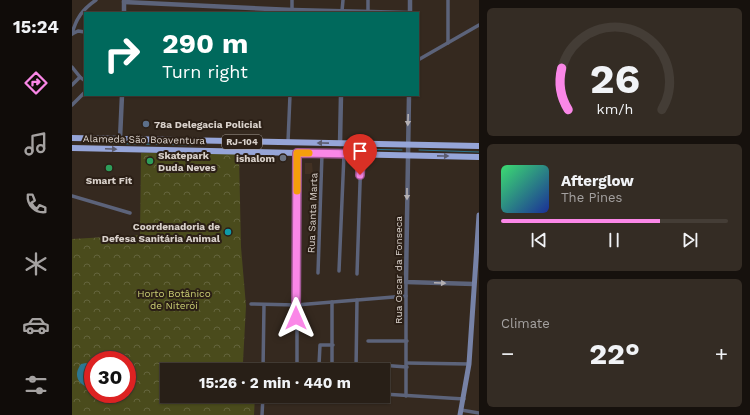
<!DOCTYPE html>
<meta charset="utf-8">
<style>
body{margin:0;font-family:"Work Sans",sans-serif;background:#342c24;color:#f1f3f6;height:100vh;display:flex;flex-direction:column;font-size:15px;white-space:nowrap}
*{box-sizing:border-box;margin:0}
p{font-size:13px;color:#a5a2a1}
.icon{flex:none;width:22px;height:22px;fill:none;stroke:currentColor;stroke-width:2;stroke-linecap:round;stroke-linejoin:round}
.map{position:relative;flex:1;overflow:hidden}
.panel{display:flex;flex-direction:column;gap:8px;padding:8px;background:#16110d;width:271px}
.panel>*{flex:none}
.top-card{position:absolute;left:12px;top:12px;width:335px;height:84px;border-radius:0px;box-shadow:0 1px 3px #0004,0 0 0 1px #443d36;background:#00695c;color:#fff;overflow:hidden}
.speed{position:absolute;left:12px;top:351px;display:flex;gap:8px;font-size:20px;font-weight:700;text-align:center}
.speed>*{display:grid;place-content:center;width:52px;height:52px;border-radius:50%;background:#281f17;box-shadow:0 1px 3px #0004,0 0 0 1px #443d36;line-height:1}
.speed .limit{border:6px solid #d22;background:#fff;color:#111}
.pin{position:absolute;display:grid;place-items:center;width:34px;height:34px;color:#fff;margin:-41px -17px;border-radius:50% 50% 50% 0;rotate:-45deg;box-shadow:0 0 4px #0007}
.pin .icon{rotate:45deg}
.me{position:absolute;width:44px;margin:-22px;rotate:0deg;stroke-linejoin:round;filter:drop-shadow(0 0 3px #0008)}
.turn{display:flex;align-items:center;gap:14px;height:84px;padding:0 12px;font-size:18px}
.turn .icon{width:52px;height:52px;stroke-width:2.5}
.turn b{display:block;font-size:28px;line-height:34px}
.big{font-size:30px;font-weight:700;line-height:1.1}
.panel .tile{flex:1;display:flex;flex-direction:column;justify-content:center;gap:6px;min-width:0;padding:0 14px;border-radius:6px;background:#342c24}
.panel .dial{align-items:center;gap:0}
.dial svg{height:104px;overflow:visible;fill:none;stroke:#443d36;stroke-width:7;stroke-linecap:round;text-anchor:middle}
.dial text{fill:#f1f3f6;stroke:none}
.song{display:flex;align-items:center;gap:12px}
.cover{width:48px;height:48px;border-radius:6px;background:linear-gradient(135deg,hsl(140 70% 55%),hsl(230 70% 35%))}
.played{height:4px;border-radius:2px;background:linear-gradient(90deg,#fa87e7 70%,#443d36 70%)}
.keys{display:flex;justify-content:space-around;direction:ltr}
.heat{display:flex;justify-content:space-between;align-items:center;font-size:22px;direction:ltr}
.trip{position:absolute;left:88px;top:363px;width:230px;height:40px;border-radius:0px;background:#281f17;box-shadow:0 1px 3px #0004,0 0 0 1px #443d36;font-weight:700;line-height:40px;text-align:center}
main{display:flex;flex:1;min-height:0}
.tabs{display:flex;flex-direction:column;width:72px;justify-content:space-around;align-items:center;background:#100c09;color:#a5a2a1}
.tabs .icon{width:28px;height:28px}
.tabs .on{color:#fa87e7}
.tabs b{font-size:18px;color:#f1f3f6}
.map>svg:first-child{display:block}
</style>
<main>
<nav class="tabs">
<b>15:24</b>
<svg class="icon on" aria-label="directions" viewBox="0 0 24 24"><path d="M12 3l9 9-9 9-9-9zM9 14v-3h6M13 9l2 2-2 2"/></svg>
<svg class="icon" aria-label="music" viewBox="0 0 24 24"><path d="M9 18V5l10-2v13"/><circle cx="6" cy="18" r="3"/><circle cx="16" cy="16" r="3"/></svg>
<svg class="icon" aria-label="phone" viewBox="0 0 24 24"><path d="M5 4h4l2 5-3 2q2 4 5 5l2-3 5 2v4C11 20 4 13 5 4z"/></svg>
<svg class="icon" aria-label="climate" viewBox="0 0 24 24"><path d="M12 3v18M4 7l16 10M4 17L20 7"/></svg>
<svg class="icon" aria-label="car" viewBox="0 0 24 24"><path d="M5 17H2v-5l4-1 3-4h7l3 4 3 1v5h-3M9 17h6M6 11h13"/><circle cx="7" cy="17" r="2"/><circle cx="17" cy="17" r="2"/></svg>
<svg class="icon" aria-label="filters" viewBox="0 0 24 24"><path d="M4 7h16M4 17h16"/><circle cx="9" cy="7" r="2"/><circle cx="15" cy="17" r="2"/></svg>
</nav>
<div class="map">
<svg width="407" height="415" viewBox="0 0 407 415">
<defs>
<pattern id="forest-crowns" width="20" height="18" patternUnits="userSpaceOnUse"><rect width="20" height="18" fill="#4a4b1c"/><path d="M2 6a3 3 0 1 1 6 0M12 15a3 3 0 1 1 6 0" fill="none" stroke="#64643c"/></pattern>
</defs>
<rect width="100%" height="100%" fill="#35291f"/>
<!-- built -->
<polygon fill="#423123" points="233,163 240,163 241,174 233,174"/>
<!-- forest -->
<path fill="url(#forest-crowns)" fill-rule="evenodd" d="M 69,153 L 122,153 L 124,156 L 128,157 L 130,153 L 167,154 L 169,247 L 174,306 L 171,362 L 184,363 L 184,370 L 95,370 L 95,396 L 183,396 L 182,415 L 0,415 L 0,239 L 68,235 ZM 21,360 L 55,360 L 55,394 L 21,394 Z"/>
<!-- water -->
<path fill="#2c7691" d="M 14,363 L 21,367 L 21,389 C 7,386 0,376 9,364 Z"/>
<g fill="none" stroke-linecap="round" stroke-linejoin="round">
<!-- stream -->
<g stroke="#2c7691" stroke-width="1">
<polyline points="16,143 121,145"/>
<polyline points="283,149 330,150"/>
<polyline points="347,150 407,152"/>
</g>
<!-- minor -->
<g stroke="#5c637a" stroke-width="3.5">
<polyline points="220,0 220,13"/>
<polyline points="376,0 376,43"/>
<polyline points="270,11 271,0"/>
<polyline points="296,13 296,0"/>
<path d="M 0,34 C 4,18 11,9 24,0"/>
<polyline points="0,34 6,31 13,32"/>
<polyline points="346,60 407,25"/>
<polyline points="0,67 8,77 0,85"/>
<polyline points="8,77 13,81"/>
<polyline points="0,105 13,92"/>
<polyline points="216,142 218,95"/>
<polyline points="225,153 225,370"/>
<polyline points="0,196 58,213"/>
<polyline points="267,271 272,154"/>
<polyline points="246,273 250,154"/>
<polyline points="285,274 289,154"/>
<polyline points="334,282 334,396"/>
<polyline points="260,302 260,365 257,366 247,365 248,345 261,345"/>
<polyline points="179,304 224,305 334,296"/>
<polyline points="296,341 335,341"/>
<polyline points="335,363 397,364"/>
<polyline points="294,364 335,367"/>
<polyline points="191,370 192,305"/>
<polyline points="284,370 285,300"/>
<polyline points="311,394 392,399"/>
<polyline points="389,410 407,413"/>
<polyline points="190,415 191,396"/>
</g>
<!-- tertiary -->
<g stroke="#5c637a" stroke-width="4.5">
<polyline points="52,2 221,10 338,13"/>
<polyline points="52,13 52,1"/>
<polyline points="338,13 338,0"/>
<polyline points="337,95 334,282 402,284"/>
<polyline points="48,139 50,95"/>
<polyline points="268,144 269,95"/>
</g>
<!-- secondary -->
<polyline stroke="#7782a6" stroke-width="5" points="388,415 397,364 407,215"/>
<!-- trunk -->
<g stroke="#96a5d8" stroke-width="6">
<polyline points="0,138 407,146"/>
<polyline points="0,148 407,157"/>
</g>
</g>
<!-- one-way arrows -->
<defs><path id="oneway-solid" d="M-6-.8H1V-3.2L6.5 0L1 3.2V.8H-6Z"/></defs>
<g fill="#b4b0b3">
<use href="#oneway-solid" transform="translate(336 120) rotate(92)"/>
<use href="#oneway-solid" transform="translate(335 194) rotate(90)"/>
<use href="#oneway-solid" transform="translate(368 283) rotate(2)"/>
</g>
<g fill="#5b5b6d">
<use href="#oneway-solid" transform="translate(251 143) rotate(-179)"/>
<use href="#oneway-solid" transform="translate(39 149) rotate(2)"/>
<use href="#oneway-solid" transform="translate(371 156) rotate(1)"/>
</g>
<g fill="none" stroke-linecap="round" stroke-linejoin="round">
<defs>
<polyline id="route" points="224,318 225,153 289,154 288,175"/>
</defs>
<!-- route casing -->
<use href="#route" stroke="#a25896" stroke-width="10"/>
<!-- route -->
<use href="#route" stroke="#fa87e7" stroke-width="7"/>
<!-- slow -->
<polyline stroke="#f59e0b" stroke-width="7" points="225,191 225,153 237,153"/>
</g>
<!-- markers -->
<circle fill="#5c6f8a" stroke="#2b1f16" stroke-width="1.5" cx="74" cy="124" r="4"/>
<circle fill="#6b7280" stroke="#2b1f16" stroke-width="1.5" cx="211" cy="158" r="4"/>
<g fill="#2e9e5b" stroke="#2b1f16" stroke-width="1.5">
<circle cx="78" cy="161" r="4"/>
<circle cx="37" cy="168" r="4"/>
</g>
<circle fill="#0f9aa8" stroke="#2b1f16" stroke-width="1.5" cx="156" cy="232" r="4"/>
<g text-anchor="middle" stroke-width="4" stroke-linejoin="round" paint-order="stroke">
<!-- shield labels -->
<rect fill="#2b1f16" stroke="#a59c95" stroke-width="1" x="150" y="135" width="40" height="14" rx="3"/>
<g font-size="9" font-weight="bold" fill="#d9d1cb">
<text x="170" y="145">RJ-104</text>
</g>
<!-- poi labels -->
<g font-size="10" font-weight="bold" fill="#d9d1cb" stroke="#2b1f16" text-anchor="start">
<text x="82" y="128">78a Delegacia Policial</text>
<text x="86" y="159">Skatepark<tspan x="86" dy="12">Duda Neves</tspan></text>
<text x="203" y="162" text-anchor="end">ishalom</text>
<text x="37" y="184" text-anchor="middle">Smart Fit</text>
<text x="148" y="230" text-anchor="end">Coordenadoria de<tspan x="148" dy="12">Defesa Sanitária Animal</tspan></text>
</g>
<!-- street labels -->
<g font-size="10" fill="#d9d1cb" stroke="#2b1f16">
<text transform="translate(72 139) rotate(1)" y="4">Alameda São Boaventura</text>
<text transform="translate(240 213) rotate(-88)" y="4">Rua Santa Marta</text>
<text transform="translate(326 270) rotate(-90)" y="4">Rua Oscar da Fonseca</text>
</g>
<!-- park labels -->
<g font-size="10" fill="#c9cd73" stroke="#2b1f16">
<text x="102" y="297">Horto Botânico<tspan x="102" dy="12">de Niterói</tspan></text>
</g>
</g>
</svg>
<div class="speed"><div class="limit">30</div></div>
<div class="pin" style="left:288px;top:175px;background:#d93025"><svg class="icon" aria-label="arrive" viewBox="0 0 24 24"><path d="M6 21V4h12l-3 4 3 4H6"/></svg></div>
<svg class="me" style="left:224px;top:318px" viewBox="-20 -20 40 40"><path d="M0-17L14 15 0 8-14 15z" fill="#fa87e7" stroke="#fff" stroke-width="4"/></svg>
<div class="trip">15:26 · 2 min · 440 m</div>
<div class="top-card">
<div class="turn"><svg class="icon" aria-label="right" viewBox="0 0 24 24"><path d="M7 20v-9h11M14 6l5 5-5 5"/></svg><div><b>290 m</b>Turn right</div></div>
</div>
</div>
<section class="panel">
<div class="tile dial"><svg viewBox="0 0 100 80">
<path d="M14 69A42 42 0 1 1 86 69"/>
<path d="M14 69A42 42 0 0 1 9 37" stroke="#fa87e7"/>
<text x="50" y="56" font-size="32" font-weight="700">26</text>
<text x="50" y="72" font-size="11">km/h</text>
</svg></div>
<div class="tile">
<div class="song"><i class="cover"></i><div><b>Afterglow</b><p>The Pines</p></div></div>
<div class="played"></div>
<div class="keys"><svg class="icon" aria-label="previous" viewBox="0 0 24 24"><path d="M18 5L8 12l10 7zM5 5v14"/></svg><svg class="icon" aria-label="pause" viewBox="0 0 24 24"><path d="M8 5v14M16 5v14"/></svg><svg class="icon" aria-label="next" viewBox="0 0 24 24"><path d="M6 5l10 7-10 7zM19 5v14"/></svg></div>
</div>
<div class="tile"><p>Climate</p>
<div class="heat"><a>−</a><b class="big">22°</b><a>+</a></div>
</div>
</section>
</main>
